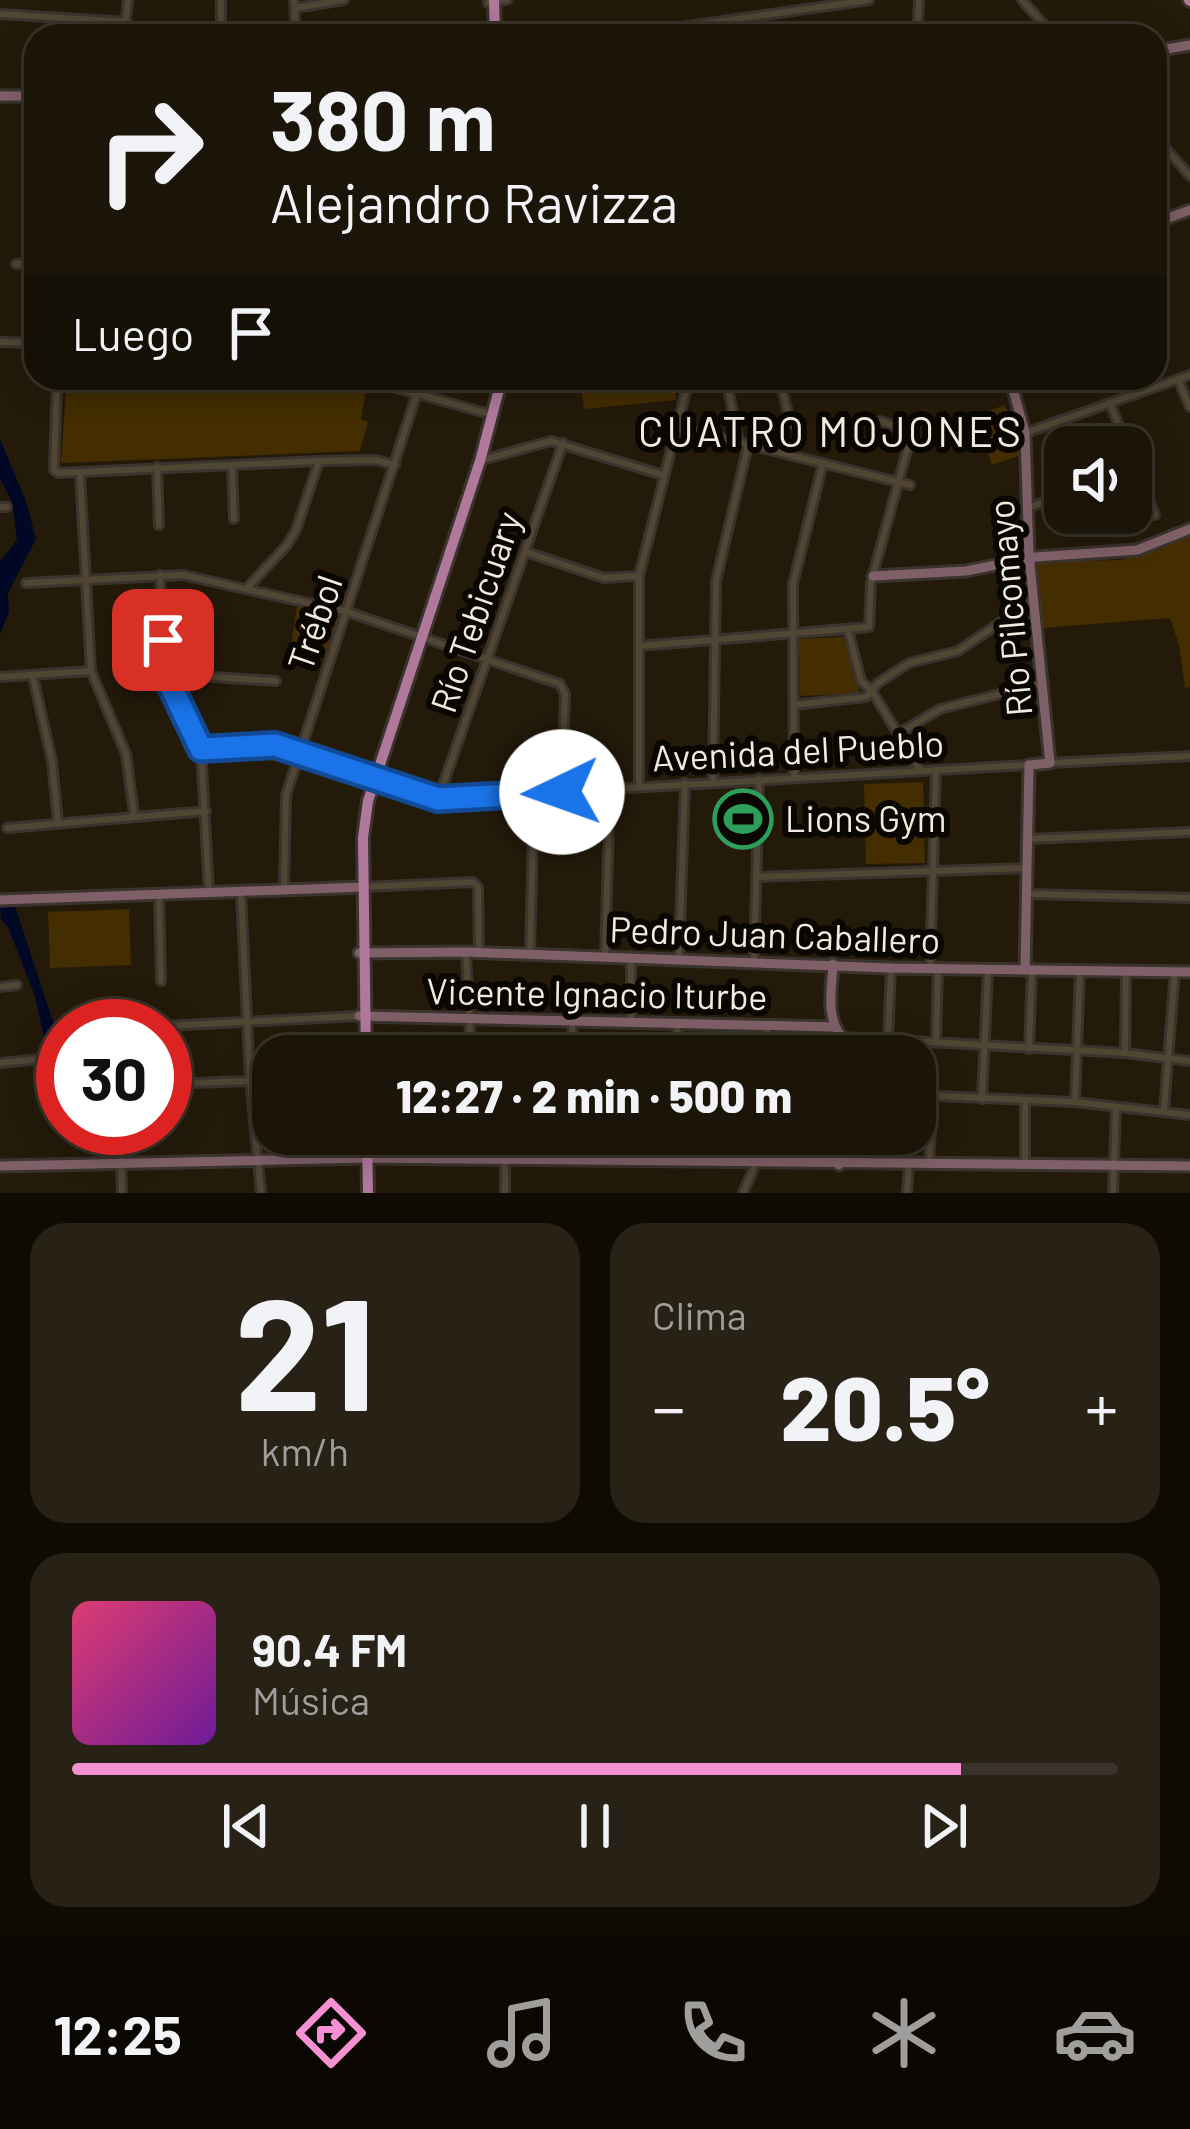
<!DOCTYPE html>
<html lang="es">
<meta charset="utf-8">
<style>
body{margin:0;font-family:Barlow,sans-serif;background:#282116;color:#f1f3f6;height:100vh;display:flex;flex-direction:column;font-size:45px;white-space:nowrap}
*{box-sizing:border-box;margin:0}
p{font-size:39px;color:#a09e9c}
.icon{flex:none;width:66px;height:66px;fill:none;stroke:currentColor;stroke-width:2;stroke-linecap:round;stroke-linejoin:round}
.map{position:relative;height:1193px;overflow:hidden}
.side{display:flex;flex-direction:column;gap:30px;padding:30px;background:#0f0b04;flex:1}
.side>*{flex:none}
.top-card{position:absolute;left:24px;top:24px;width:1143px;height:366px;border-radius:36px;box-shadow:0 6px 30px #0003,0 0 0 3px #393329;background:#1b1408;color:#f1f3f6;overflow:hidden}
.tools{position:absolute;left:1044px;top:426px;display:grid;gap:24px}
.tools a{display:grid;place-items:center;width:108px;height:108px;border-radius:24px;background:#1b1408;box-shadow:0 6px 30px #0003,0 0 0 3px #393329;font-size:60px}
.speed{position:absolute;left:36px;top:999px;display:flex;gap:24px;font-size:60px;font-weight:700;text-align:center}
.speed>*{display:grid;place-content:center;width:156px;height:156px;border-radius:50%;background:#1b1408;box-shadow:0 6px 30px #0003,0 0 0 3px #393329;line-height:1}
.speed .limit{border:18px solid #d22;background:#fff;color:#111}
.pin{position:absolute;display:grid;place-items:center;width:102px;height:102px;color:#fff;margin:-51px;border-radius:24px;box-shadow:0 6px 18px #0006}
.me{position:absolute;width:132px;margin:-66px;rotate:267deg;stroke-linejoin:round;filter:drop-shadow(0 0 9px #0008)}
.turn{display:flex;align-items:center;gap:42px;height:252px;padding:0 48px;font-size:54px}
.turn .icon{width:156px;height:156px;stroke-width:2.5}
.turn b{display:block;font-size:84px;line-height:102px}
.then{display:flex;align-items:center;height:114px;padding:0 48px;background:#0003;gap:24px;font-size:45px}
.big{font-size:90px;font-weight:800;line-height:1.1}
.side .card{flex:1;display:flex;flex-direction:column;justify-content:center;gap:18px;min-width:0;padding:0 42px;border-radius:36px;background:#282116}
.side .dial{align-items:center;gap:0}
.dial b{font-size:156px;line-height:1}
.song{display:flex;align-items:center;gap:36px}
.cover{width:144px;height:144px;border-radius:18px;background:linear-gradient(135deg,hsl(340 70% 55%),hsl(280 70% 35%))}
.played{height:12px;border-radius:6px;background:linear-gradient(90deg,#f591d2 85%,#393329 85%)}
.keys{display:flex;justify-content:space-around;direction:ltr}
.heat{display:flex;justify-content:space-between;align-items:center;font-size:66px;direction:ltr}
.side .tiles{flex:1;display:grid;gap:30px;grid-template-columns:1fr 1fr}
.card:last-child{grid-column:span 2}
.trip{position:absolute;left:252px;top:1035px;width:684px;height:120px;border-radius:36px;background:#1b1408;box-shadow:0 6px 30px #0003,0 0 0 3px #393329;font-weight:800;line-height:120px;text-align:center}
.menu{display:flex;height:192px;justify-content:space-around;align-items:center;background:#0b0803;color:#a09e9c}
.menu .icon{width:84px;height:84px}
.menu .on{color:#f591d2}
.menu b{font-size:54px;color:#f1f3f6}
.map>svg:first-child{display:block}
</style>
<div class="map">
<svg width="1190" height="1193" viewBox="0 0 1190 1193">
<rect width="100%" height="100%" fill="#241a0a"/>
<!-- green -->
<g fill="#432d01">
<polygon points="67,378 353,378 352,386 366,390 361,419 368,422 360,451 61,463"/>
<polygon points="580,378 674,378 676,400 584,409"/>
<polygon points="1005,405 1021,455 992,465 976,415"/>
<polygon points="1190,535 1190,687 1185,688 1179,645 1170,618 1042,628 1035,562 1121,560"/>
<polygon points="297,606 338,618 325,656 291,646"/>
<polygon points="844,637 860,693 800,696 799,639"/>
<polygon points="923,782 925,863 866,864 864,784"/>
<polygon points="129,909 131,965 50,968 48,912"/>
<polygon points="769,1134 835,1134 835,1162 769,1161"/>
</g>
<!-- water -->
<g fill="#000826">
<polygon points="0,439 26,501 36,539 8,593 9,612 0,634 0,561 17,540 12,502 0,479"/>
<polygon points="15,906 58,1037 59,1056 48,1056 35,996 8,927 1,919 0,908"/>
</g>
<g fill="none" stroke-linecap="round" stroke-linejoin="round">
<defs>
<g id="street">
<polyline points="221,0 221,36"/>
<polyline points="294,0 296,36"/>
<polyline points="1022,0 1054,36"/>
<polyline points="488,3 507,0"/>
<polyline points="295,8 344,0"/>
<polyline points="0,14 127,22"/>
<polyline points="124,36 128,0"/>
<polyline points="618,36 869,0"/>
<polyline points="917,36 919,0"/>
<polyline points="1155,136 1190,176"/>
<polyline points="16,264 36,262"/>
<polyline points="0,342 36,343"/>
<polyline points="57,378 54,470 58,473 319,461 376,460 395,465"/>
<polyline points="726,378 739,443"/>
<polyline points="779,378 791,424"/>
<polyline points="364,379 493,415"/>
<polyline points="1178,379 1190,407"/>
<polyline points="1110,403 1127,447"/>
<polyline points="677,427 910,485"/>
<polyline points="1025,433 1190,375"/>
<polyline points="1131,458 1155,515"/>
<polyline points="482,460 551,441 663,475"/>
<polyline points="232,466 234,519"/>
<polyline points="157,467 159,525"/>
<polyline points="80,474 91,671 126,754 134,814"/>
<polyline points="0,507 7,507"/>
<polyline points="1027,508 1065,495"/>
<polyline points="526,552 604,578 638,576"/>
<polyline points="160,575 165,673 201,750 209,891"/>
<polyline points="26,583 183,575 348,612 560,684 565,694 562,792"/>
<polyline points="249,586 287,545 296,530 319,461"/>
<polyline points="848,630 861,681 872,691 920,770"/>
<polyline points="639,646 869,627 871,582 912,432 880,421"/>
<polyline points="166,674 276,681"/>
<polyline points="0,677 91,671"/>
<polyline points="33,677 52,761 58,823"/>
<polyline points="794,705 866,697 878,683 909,663 958,651 1034,600"/>
<polyline points="898,734 940,709 1043,683"/>
<polyline points="201,750 275,745 438,799 1028,765"/>
<polyline points="1050,763 1190,756"/>
<polyline points="794,777 793,584 823,463"/>
<polyline points="713,781 716,581 748,445"/>
<polyline points="639,785 639,576 687,387"/>
<polyline points="438,799 563,443"/>
<polyline points="7,828 206,811"/>
<polyline points="1029,839 1190,832"/>
<polyline points="756,877 1028,868"/>
<polyline points="364,887 473,882 478,887 479,952"/>
<polyline points="284,888 286,795 422,378"/>
<polyline points="241,893 250,1081 261,1193"/>
<polyline points="1028,894 1190,898"/>
<polyline points="159,895 161,981"/>
<polyline points="466,952 471,1056"/>
<polyline points="530,954 534,796"/>
<polyline points="605,955 610,789"/>
<polyline points="631,956 631,1023"/>
<polyline points="679,957 685,783"/>
<polyline points="754,961 759,779"/>
<polyline points="930,969 936,770"/>
<polyline points="0,987 17,985"/>
<polyline points="572,1021 574,1056"/>
<polyline points="677,1023 678,1056"/>
<polyline points="165,1026 359,1016"/>
<polyline points="61,1032 63,1032"/>
<polyline points="842,1037 1125,1053 1190,1061"/>
<polyline points="888,1041 891,968"/>
<polyline points="936,1043 938,968"/>
<polyline points="1029,1049 1032,970"/>
<polyline points="1125,1053 1126,970"/>
<polyline points="766,1056 767,1024"/>
<polyline points="0,1063 40,1059"/>
<polyline points="165,1084 250,1081"/>
<polyline points="915,1095 1075,1102 1190,1115"/>
<polyline points="982,1099 988,970"/>
<polyline points="1075,1102 1080,970"/>
<polyline points="1164,1110 1175,971"/>
<polyline points="120,1128 122,1193"/>
<polyline points="472,1134 473,1159"/>
<polyline points="767,1134 767,1163"/>
<polyline points="574,1160 575,1134"/>
<polyline points="678,1160 678,1134"/>
<polyline points="505,1161 505,1193"/>
<polyline points="929,1164 933,1096"/>
<polyline points="1025,1165 1025,1103"/>
<polyline points="743,1193 756,1163"/>
<polyline points="907,1193 909,1164"/>
<polyline points="1113,1193 1116,1107"/>
</g>
<g id="secondary">
<polyline points="1155,51 1190,45"/>
<polyline points="0,96 36,96"/>
<polyline points="1155,223 1190,210"/>
<polyline points="1010,378 1025,433 1029,555 1050,763 1029,765 1025,970"/>
<polyline points="873,576 966,571 1035,557 1137,550 1190,529"/>
<polyline points="0,900 364,887"/>
<polyline points="359,953 466,952 891,968 1190,972"/>
<path d="M 833,964 C 832,989 825,1017 842,1037 L 840,1056"/>
<polyline points="359,1016 833,1027"/>
<polyline points="838,1134 839,1165"/>
<polyline points="0,1166 367,1158 1190,1166"/>
</g>
<g id="primary">
<polyline points="494,0 495,36"/>
<polyline points="1189,0 1190,1"/>
<polyline points="366,1056 363,838 368,801 480,461 502,378"/>
<polyline points="367,1134 368,1193"/>
</g>
</defs>
<!-- street casing -->
<use href="#street" stroke="#3b332d" stroke-width="12"/>
<!-- secondary casing -->
<use href="#secondary" stroke="#3b332d" stroke-width="15"/>
<!-- primary casing -->
<use href="#primary" stroke="#3b332d" stroke-width="16"/>
<!-- street -->
<use href="#street" stroke="#514634" stroke-width="6"/>
<!-- secondary -->
<use href="#secondary" stroke="#806068" stroke-width="9"/>
<!-- primary -->
<use href="#primary" stroke="#b0799c" stroke-width="10"/>
</g>
<g fill="none" stroke-linecap="round" stroke-linejoin="round">
<defs>
<polyline id="route" points="163,640 165,674 201,749 275,745 438,799 562,792"/>
</defs>
<!-- route casing -->
<use href="#route" stroke="#114b97" stroke-width="30"/>
<!-- route -->
<use href="#route" stroke="#1a73e8" stroke-width="21"/>
</g>
<!-- icons -->
<defs>
<symbol id="stadium-ring" viewBox="-11 -11 22 22"><circle r="9.5" fill="#0a0602" stroke="#2e9e5b" stroke-width="1.5"/><path d="M0-5a6.5 5 0 1 0 0 10a6.5 5 0 1 0 0-10ZM-3.5-1.8h7v3.6h-7Z" fill="#2e9e5b"/></symbol>
</defs>
<g fill-rule="evenodd">
<use href="#stadium-ring" x="710" y="786" width="66" height="66"/>
</g>
<g text-anchor="middle" stroke-width="12" stroke-linejoin="round" paint-order="stroke">
<!-- street labels -->
<g font-size="36" fill="#f1ebe0" stroke="#0a0602">
<text transform="translate(1010 608) rotate(-95)" y="13">Río Pilcomayo</text>
<text transform="translate(476 612) rotate(-71)" y="13">Río Tebicuary</text>
<text transform="translate(315 623) rotate(-71)" y="13">Trébol</text>
<text transform="translate(798 751) rotate(-3)" y="13">Avenida del Pueblo</text>
<text transform="translate(775 935) rotate(2)" y="13">Pedro Juan Caballero</text>
<text transform="translate(597 994) rotate(1)" y="13">Vicente Ignacio Iturbe</text>
</g>
<!-- poi labels -->
<g font-size="36" fill="#f1ebe0" stroke="#0a0602" text-anchor="start">
<text x="785" y="832">Lions Gym</text>
</g>
<!-- quarter labels -->
<g font-size="42" letter-spacing="3" fill="#f1ebe0" stroke="#0a0602">
<text x="831" y="447">CUATRO MOJONES</text>
</g>
</g>
</svg>
<div class="tools">
<a><svg class="icon" aria-label="sound" viewBox="0 0 24 24"><path d="M4 9h4l5-4v14l-5-4H4zM17 9q2 3 0 6"/></svg></a>
</div>
<div class="speed"><div class="limit">30</div></div>
<div class="pin" style="left:163px;top:640px;background:#d93025"><svg class="icon" aria-label="arrive" viewBox="0 0 24 24"><path d="M6 21V4h12l-3 4 3 4H6"/></svg></div>
<svg class="me" style="left:562px;top:792px" viewBox="-20 -20 40 40"><circle r="19" fill="#fff"/><path d="M0-13L10 11 0 6-10 11z" fill="#1a73e8"/></svg>
<div class="trip">12:27 · 2 min · 500 m</div>
<div class="top-card">
<div class="turn"><svg class="icon" aria-label="right" viewBox="0 0 24 24"><path d="M7 20v-9h11M14 6l5 5-5 5"/></svg><div><b>380 m</b>Alejandro Ravizza</div></div>
<div class="then">Luego<svg class="icon" aria-label="arrive" viewBox="0 0 24 24"><path d="M6 21V4h12l-3 4 3 4H6"/></svg></div>
</div>
</div>
<section class="side">
<div class="tiles">
<div class="card dial"><b>21</b><p>km/h</p></div>
<div class="card"><p>Clima</p>
<div class="heat"><a>−</a><b class="big">20.5°</b><a>+</a></div>
</div>
<div class="card">
<div class="song"><i class="cover"></i><div><b>90.4 FM</b><p>Música</p></div></div>
<div class="played"></div>
<div class="keys"><svg class="icon" aria-label="previous" viewBox="0 0 24 24"><path d="M18 5L8 12l10 7zM5 5v14"/></svg><svg class="icon" aria-label="pause" viewBox="0 0 24 24"><path d="M8 5v14M16 5v14"/></svg><svg class="icon" aria-label="next" viewBox="0 0 24 24"><path d="M6 5l10 7-10 7zM19 5v14"/></svg></div>
</div>
</div>
</section>
<nav class="menu">
<b>12:25</b>
<svg class="icon on" aria-label="directions" viewBox="0 0 24 24"><path d="M12 3l9 9-9 9-9-9zM9 14v-3h6M13 9l2 2-2 2"/></svg>
<svg class="icon" aria-label="music" viewBox="0 0 24 24"><path d="M9 18V5l10-2v13"/><circle cx="6" cy="18" r="3"/><circle cx="16" cy="16" r="3"/></svg>
<svg class="icon" aria-label="phone" viewBox="0 0 24 24"><path d="M5 4h4l2 5-3 2q2 4 5 5l2-3 5 2v4C11 20 4 13 5 4z"/></svg>
<svg class="icon" aria-label="climate" viewBox="0 0 24 24"><path d="M12 3v18M4 7l16 10M4 17L20 7"/></svg>
<svg class="icon" aria-label="car" viewBox="0 0 24 24"><path d="M5 17H2v-5l4-1 3-4h7l3 4 3 1v5h-3M9 17h6M6 11h13"/><circle cx="7" cy="17" r="2"/><circle cx="17" cy="17" r="2"/></svg>
</nav>
